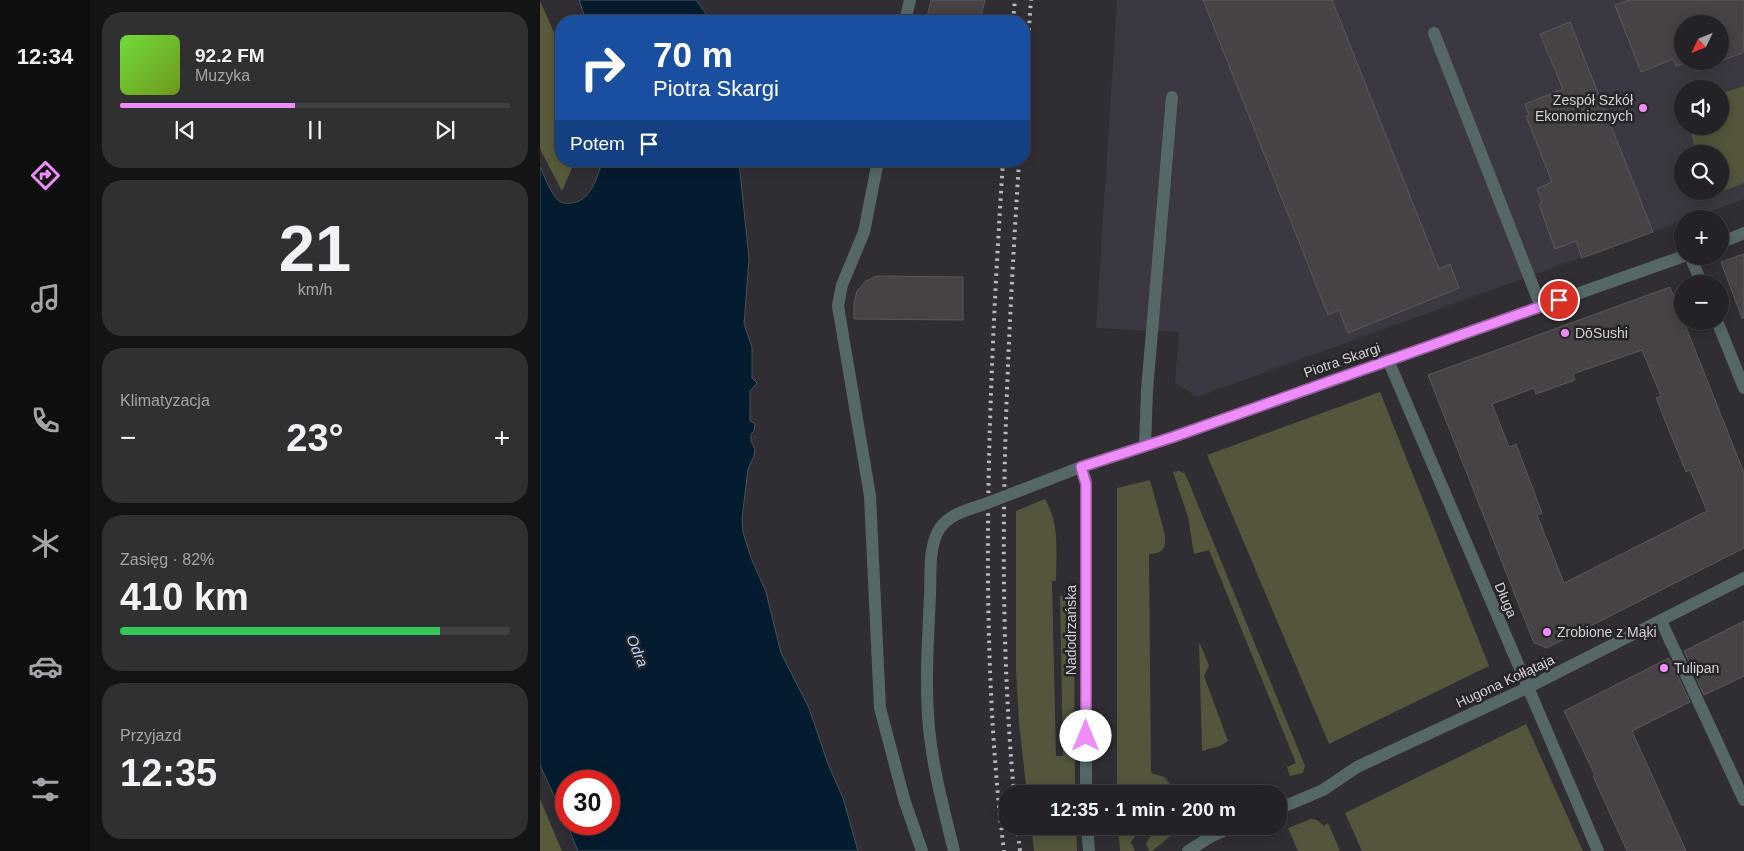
<!DOCTYPE html>
<html lang="pl">
<meta charset="utf-8">
<style>
body{margin:0;font-family:Arial,sans-serif;background:#302f32;color:#f1f3f6;height:100vh;display:flex;flex-direction:column;font-size:19px;white-space:nowrap}
*{box-sizing:border-box;margin:0}
p{font-size:16px;color:#a3a4a7}
.icon{flex:none;width:28px;height:28px;fill:none;stroke:currentColor;stroke-width:2;stroke-linecap:round;stroke-linejoin:round}
.map{position:relative;flex:1;overflow:hidden}
.drawer{display:flex;flex-direction:column;gap:12px;padding:12px;background:#141315;width:450px}
.drawer>*{flex:none}
.top-card{position:absolute;left:15px;top:15px;width:475px;height:152px;border-radius:20px;box-shadow:0 2px 12px #0003,0 0 0 1px #413f43;background:#1a4fa0;color:#fff;overflow:hidden}
.needle{width:32px;rotate:227deg}
.fabs{position:absolute;left:1134px;top:15px;display:grid;gap:10px}
.fabs a{display:grid;place-items:center;width:55px;height:55px;border-radius:50%;background:#242226;box-shadow:0 2px 12px #0003,0 0 0 1px #413f43;font-size:25px}
.speed{position:absolute;left:15px;top:770px;display:flex;gap:10px;font-size:25px;font-weight:700;text-align:center}
.speed>*{display:grid;place-content:center;width:65px;height:65px;border-radius:50%;background:#242226;box-shadow:0 2px 12px #0003,0 0 0 1px #413f43;line-height:1}
.speed .limit{border:8px solid #d22;background:#fff;color:#111}
.pin{position:absolute;display:grid;place-items:center;width:42px;height:42px;color:#fff;margin:-21px;border:2px solid #fff;border-radius:50%;box-shadow:0 1px 5px #0007}
.me{position:absolute;width:55px;margin:-28px;rotate:0deg;stroke-linejoin:round;filter:drop-shadow(0 0 4px #0008)}
.turn{display:flex;align-items:center;gap:18px;height:105px;padding:0 15px;font-size:22px}
.turn .icon{width:65px;height:65px;stroke-width:2.5}
.turn b{display:block;font-size:35px;line-height:42px}
.then{display:flex;align-items:center;height:48px;padding:0 15px;background:#0003;gap:10px;font-size:19px}
.big{font-size:38px;font-weight:600;line-height:1.1}
.drawer .widget{flex:1;display:flex;flex-direction:column;justify-content:center;gap:8px;min-width:0;padding:0 18px;border-radius:20px;background:#302f32}
.drawer .dial{align-items:center;gap:0}
.dial b{font-size:65px;line-height:1}
.song{display:flex;align-items:center;gap:15px}
.cover{width:60px;height:60px;border-radius:8px;background:linear-gradient(135deg,hsl(100 70% 55%),hsl(80 70% 35%))}
.played{height:5px;border-radius:2px;background:linear-gradient(90deg,#ed8cfa 45%,#413f43 45%)}
.keys{display:flex;justify-content:space-around;direction:ltr}
.heat{display:flex;justify-content:space-between;align-items:center;font-size:28px;direction:ltr}
.charge{height:8px;border-radius:4px;background:linear-gradient(90deg,#34c759 82%,#413f43 0)}
.trip{position:absolute;left:459px;top:785px;width:288px;height:50px;border-radius:20px;background:#242226;box-shadow:0 2px 12px #0003,0 0 0 1px #413f43;font-weight:600;line-height:50px;text-align:center}
main{display:flex;flex:1;min-height:0}
.tabs{display:flex;flex-direction:column;width:90px;justify-content:space-around;align-items:center;background:#0e0e0f;color:#a3a4a7}
.tabs .icon{width:35px;height:35px}
.tabs .current{color:#ed8cfa}
.tabs b{font-size:22px;color:#f1f3f6}
.map>svg:first-child{display:block}
</style>
<main>
<nav class="tabs">
<b>12:34</b>
<svg class="icon current" aria-label="directions" viewBox="0 0 24 24"><path d="M12 3l9 9-9 9-9-9zM9 14v-3h6M13 9l2 2-2 2"/></svg>
<svg class="icon" aria-label="music" viewBox="0 0 24 24"><path d="M9 18V5l10-2v13"/><circle cx="6" cy="18" r="3"/><circle cx="16" cy="16" r="3"/></svg>
<svg class="icon" aria-label="phone" viewBox="0 0 24 24"><path d="M5 4h4l2 5-3 2q2 4 5 5l2-3 5 2v4C11 20 4 13 5 4z"/></svg>
<svg class="icon" aria-label="climate" viewBox="0 0 24 24"><path d="M12 3v18M4 7l16 10M4 17L20 7"/></svg>
<svg class="icon" aria-label="car" viewBox="0 0 24 24"><path d="M5 17H2v-5l4-1 3-4h7l3 4 3 1v5h-3M9 17h6M6 11h13"/><circle cx="7" cy="17" r="2"/><circle cx="17" cy="17" r="2"/></svg>
<svg class="icon" aria-label="filters" viewBox="0 0 24 24"><path d="M4 7h16M4 17h16"/><circle cx="9" cy="7" r="2"/><circle cx="15" cy="17" r="2"/></svg>
</nav>
<section class="drawer">
<div class="widget">
<div class="song"><i class="cover"></i><div><b>92.2 FM</b><p>Muzyka</p></div></div>
<div class="played"></div>
<div class="keys"><svg class="icon" aria-label="previous" viewBox="0 0 24 24"><path d="M18 5L8 12l10 7zM5 5v14"/></svg><svg class="icon" aria-label="pause" viewBox="0 0 24 24"><path d="M8 5v14M16 5v14"/></svg><svg class="icon" aria-label="next" viewBox="0 0 24 24"><path d="M6 5l10 7-10 7zM19 5v14"/></svg></div>
</div>
<div class="widget dial"><b>21</b><p>km/h</p></div>
<div class="widget"><p>Klimatyzacja</p>
<div class="heat"><a>−</a><b class="big">23°</b><a>+</a></div>
</div>
<div class="widget"><p>Zasięg · 82%</p><b class="big">410 km</b><div class="charge"></div></div>
<div class="widget"><p>Przyjazd</p><b class="big">12:35</b></div>
</section>
<div class="map">
<svg width="1204" height="851" viewBox="0 0 1204 851">
<rect width="100%" height="100%" fill="#302e32"/>
<!-- built -->
<path fill="#3c3841" fill-rule="evenodd" d="M 577,0 L 1204,0 L 1204,199 L 1150,219 L 1142,219 L 1142,221 L 657,397 L 635,382 L 639,332 L 556,328 ZM 1142,24 L 1180,24 L 1180,61 L 1142,61 ZM 1142,89 L 1180,89 L 1180,126 L 1142,126 ZM 1142,154 L 1180,154 L 1180,191 L 1142,191 Z"/>
<!-- green -->
<g fill="#54553c">
<polygon points="1204,86 1204,183 1172,195 1171,191 1180,191 1180,154 1158,154 1148,126 1180,126 1180,94"/>
<polygon points="840,392 949,666 789,744 667,455"/>
<polygon points="639,471 644,473 647,478 765,766 763,773 750,776 747,767 756,763 669,550 654,554 648,517 633,472"/>
<path d="M 610,480 L 625,535 C 626,549 623,553 609,554 L 611,773 L 624,777 L 630,784 L 626,794 L 577,794 L 577,488 Z"/>
<path d="M 505,499 C 520,524 516,553 516,581 L 512,581 L 516,756 L 523,756 L 520,596 L 534,596 L 535,794 L 487,794 L 479,723 L 476,669 L 476,511 Z"/>
<polygon points="659,642 669,665 664,676 688,741 680,746 662,751"/>
<polygon points="986,724 1043,851 822,851 805,813"/>
<polygon points="771,819 777,820 784,826 788,823 800,851 758,851 748,828"/>
<polygon points="491,826 536,826 537,851 494,851"/>
<polygon points="578,826 602,826 591,842 595,851 580,851"/>
<polygon points="618,826 643,826 612,851 609,851 606,843"/>
</g>
<!-- forest -->
<g fill="#585a3b">
<polygon points="0,1 21,48 21,161 35,161 22,191 0,149"/>
<polygon points="0,799 22,851 0,851"/>
</g>
<!-- water -->
<g fill="#051c2e" stroke="#425260">
<polygon points="39,0 156,0 165,12 167,21 46,21"/>
<path d="M 62,161 L 199,161 L 209,259 L 204,324 L 212,347 L 212,378 L 217,383 L 210,391 L 210,421 L 215,424 L 214,431 L 211,434 L 211,441 L 215,450 L 214,456 L 208,469 L 202,519 L 203,532 L 211,558 L 226,592 L 241,653 L 269,708 L 288,764 L 303,798 L 318,851 L 38,851 L 27,824 L 69,824 L 69,781 L 26,781 L 26,822 L 0,765 L 0,167 C 5,177 9,190 17,199 C 20,203 26,204 31,203 C 50,202 58,177 62,161 Z"/>
</g>
<!-- building -->
<g fill="#474245" stroke="#5c575a" fill-rule="evenodd">
<polygon points="391,0 445,0 440,21 386,21"/>
<polygon points="663,0 792,0 899,269 910,264 919,288 808,333 799,310 788,315"/>
<path d="M 1090,0 L 1204,0 L 1204,52 L 1156,71 L 1152,61 L 1136,66 L 1133,59 L 1101,72 L 1075,5 ZM 1142,24 L 1180,24 L 1180,61 L 1142,61 Z"/>
<polygon points="1030,22 1113,232 1042,258 1036,241 1015,249 999,204 1002,202 997,189 1012,182 986,116 989,115 985,104 1023,89 1000,34"/>
<polygon points="1204,254 1204,318 1202,318 1181,262"/>
<polygon points="337,276 423,277 423,320 314,319 314,303 317,291 326,281"/>
<path d="M 1130,287 L 1204,473 L 1204,548 L 1007,648 L 994,643 L 888,375 ZM 1102,350 L 1121,396 L 1116,398 L 1146,472 L 1150,470 L 1167,511 L 1024,583 L 997,515 L 1002,513 L 976,444 L 969,447 L 952,404 L 994,388 L 996,394 L 1035,380 L 1033,374 Z"/>
<polygon points="1204,621 1204,676 1164,695 1144,651"/>
<polygon points="1129,658 1150,702 1092,731 1146,851 1087,851 1053,776 1055,775 1024,711"/>
</g>
<g fill="none" stroke-linecap="round" stroke-linejoin="round">
<!-- minor -->
<g stroke="#566767" stroke-width="12">
<polyline points="365,21 370,0"/>
<polyline points="894,33 1001,307"/>
<polyline points="338,161 324,232 302,285 298,306 330,496 340,708 364,799 382,851"/>
<polyline points="1180,243 1204,233"/>
<polyline points="1150,256 1162,284"/>
<polyline points="1177,321 1204,388"/>
<polyline points="848,360 1058,851"/>
<polyline points="605,446 607,390 632,97"/>
<polyline points="541,467 546,481 546,794"/>
<polyline points="471,494 541,467 633,437 1144,256"/>
<polyline points="1121,621 1204,800"/>
<polyline points="738,809 783,790 817,767 987,688 1204,578"/>
<polyline points="547,826 549,851"/>
<path d="M 414,851 C 404,810 393,770 389,728 C 385,684 388,640 390,595 C 391,574 388,546 400,528 C 410,514 427,510 442,505"/>
<polyline points="648,851 670,837 694,826"/>
</g>
<!-- rail -->
<g stroke="#bab9bc" stroke-width="4" stroke-dasharray="2.5 5" stroke-linecap="butt">
<polyline points="473,21 475,0"/>
<polyline points="484,98 491,0"/>
<path d="M 463,161 C 454,302 447,443 448,584 C 449,673 453,762 464,851"/>
<path d="M 474,794 C 455,583 466,372 479,161"/>
<polyline points="477,826 480,851"/>
</g>
<!-- minor-bridge -->
<polyline stroke="#566767" stroke-width="12" points="442,505 471,494"/>
</g>
<g fill="none" stroke-linecap="round" stroke-linejoin="round">
<defs>
<polyline id="route" points="546,736 546,484 541,467 633,437 1019,300"/>
</defs>
<!-- route casing -->
<use href="#route" stroke="#9a5ba2" stroke-width="12"/>
<!-- route -->
<use href="#route" stroke="#ed8cfa" stroke-width="9"/>
</g>
<!-- markers -->
<g fill="#ed8cfa" stroke="#262428" stroke-width="2">
<circle cx="1103" cy="108" r="5"/>
<circle cx="1025" cy="333" r="5"/>
<circle cx="1007" cy="632" r="5"/>
<circle cx="1124" cy="668" r="5"/>
</g>
<g text-anchor="middle" stroke-width="5" stroke-linejoin="round" paint-order="stroke">
<!-- poi labels -->
<g font-size="14" fill="#d1d0d3" stroke="#262428" text-anchor="start">
<text x="1093" y="105" text-anchor="end">Zespół Szkół<tspan x="1093" dy="16">Ekonomicznych</tspan></text>
<text x="1035" y="338">DōSushi</text>
<text x="1017" y="637">Zrobione z Mąki</text>
<text x="1134" y="673">Tulipan</text>
</g>
<!-- street labels -->
<g font-size="14" fill="#d1d0d3" stroke="#262428">
<text transform="translate(802 360) rotate(-19)" y="5">Piotra Skargi</text>
<text transform="translate(966 600) rotate(67)" y="5">Długa</text>
<text transform="translate(531 630) rotate(-90)" y="5">Nadodrzańska</text>
<text transform="translate(965 681) rotate(-25)" y="5">Hugona Kołłątaja</text>
</g>
<!-- water labels -->
<g font-size="15" font-style="italic" fill="#b5dafc" stroke="#262428">
<text transform="translate(97 651) rotate(67)" y="5">Odra</text>
</g>
</g>
</svg>
<div class="fabs">
<a><svg class="needle" viewBox="-14 -14 28 28"><path d="M0-13l5 13h-10z" fill="#e53935"/><path d="M0 13l5-13h-10z" fill="#a3a4a7"/></svg></a>
<a><svg class="icon" aria-label="sound" viewBox="0 0 24 24"><path d="M4 9h4l5-4v14l-5-4H4zM17 9q2 3 0 6"/></svg></a>
<a><svg class="icon" aria-label="search" viewBox="0 0 24 24"><circle cx="10" cy="10" r="6"/><path d="M15 15l6 6"/></svg></a>
<a>+</a>
<a>−</a>
</div>
<div class="speed"><div class="limit">30</div></div>
<div class="pin" style="left:1019px;top:300px;background:#d93025"><svg class="icon" aria-label="arrive" viewBox="0 0 24 24"><path d="M6 21V4h12l-3 4 3 4H6"/></svg></div>
<svg class="me" style="left:546px;top:736px" viewBox="-20 -20 40 40"><circle r="19" fill="#fff"/><path d="M0-13L10 11 0 6-10 11z" fill="#ed8cfa"/></svg>
<div class="trip">12:35 · 1 min · 200 m</div>
<div class="top-card">
<div class="turn"><svg class="icon" aria-label="right" viewBox="0 0 24 24"><path d="M7 20v-9h11M14 6l5 5-5 5"/></svg><div><b>70 m</b>Piotra Skargi</div></div>
<div class="then">Potem<svg class="icon" aria-label="arrive" viewBox="0 0 24 24"><path d="M6 21V4h12l-3 4 3 4H6"/></svg></div>
</div>
</div>
</main>
